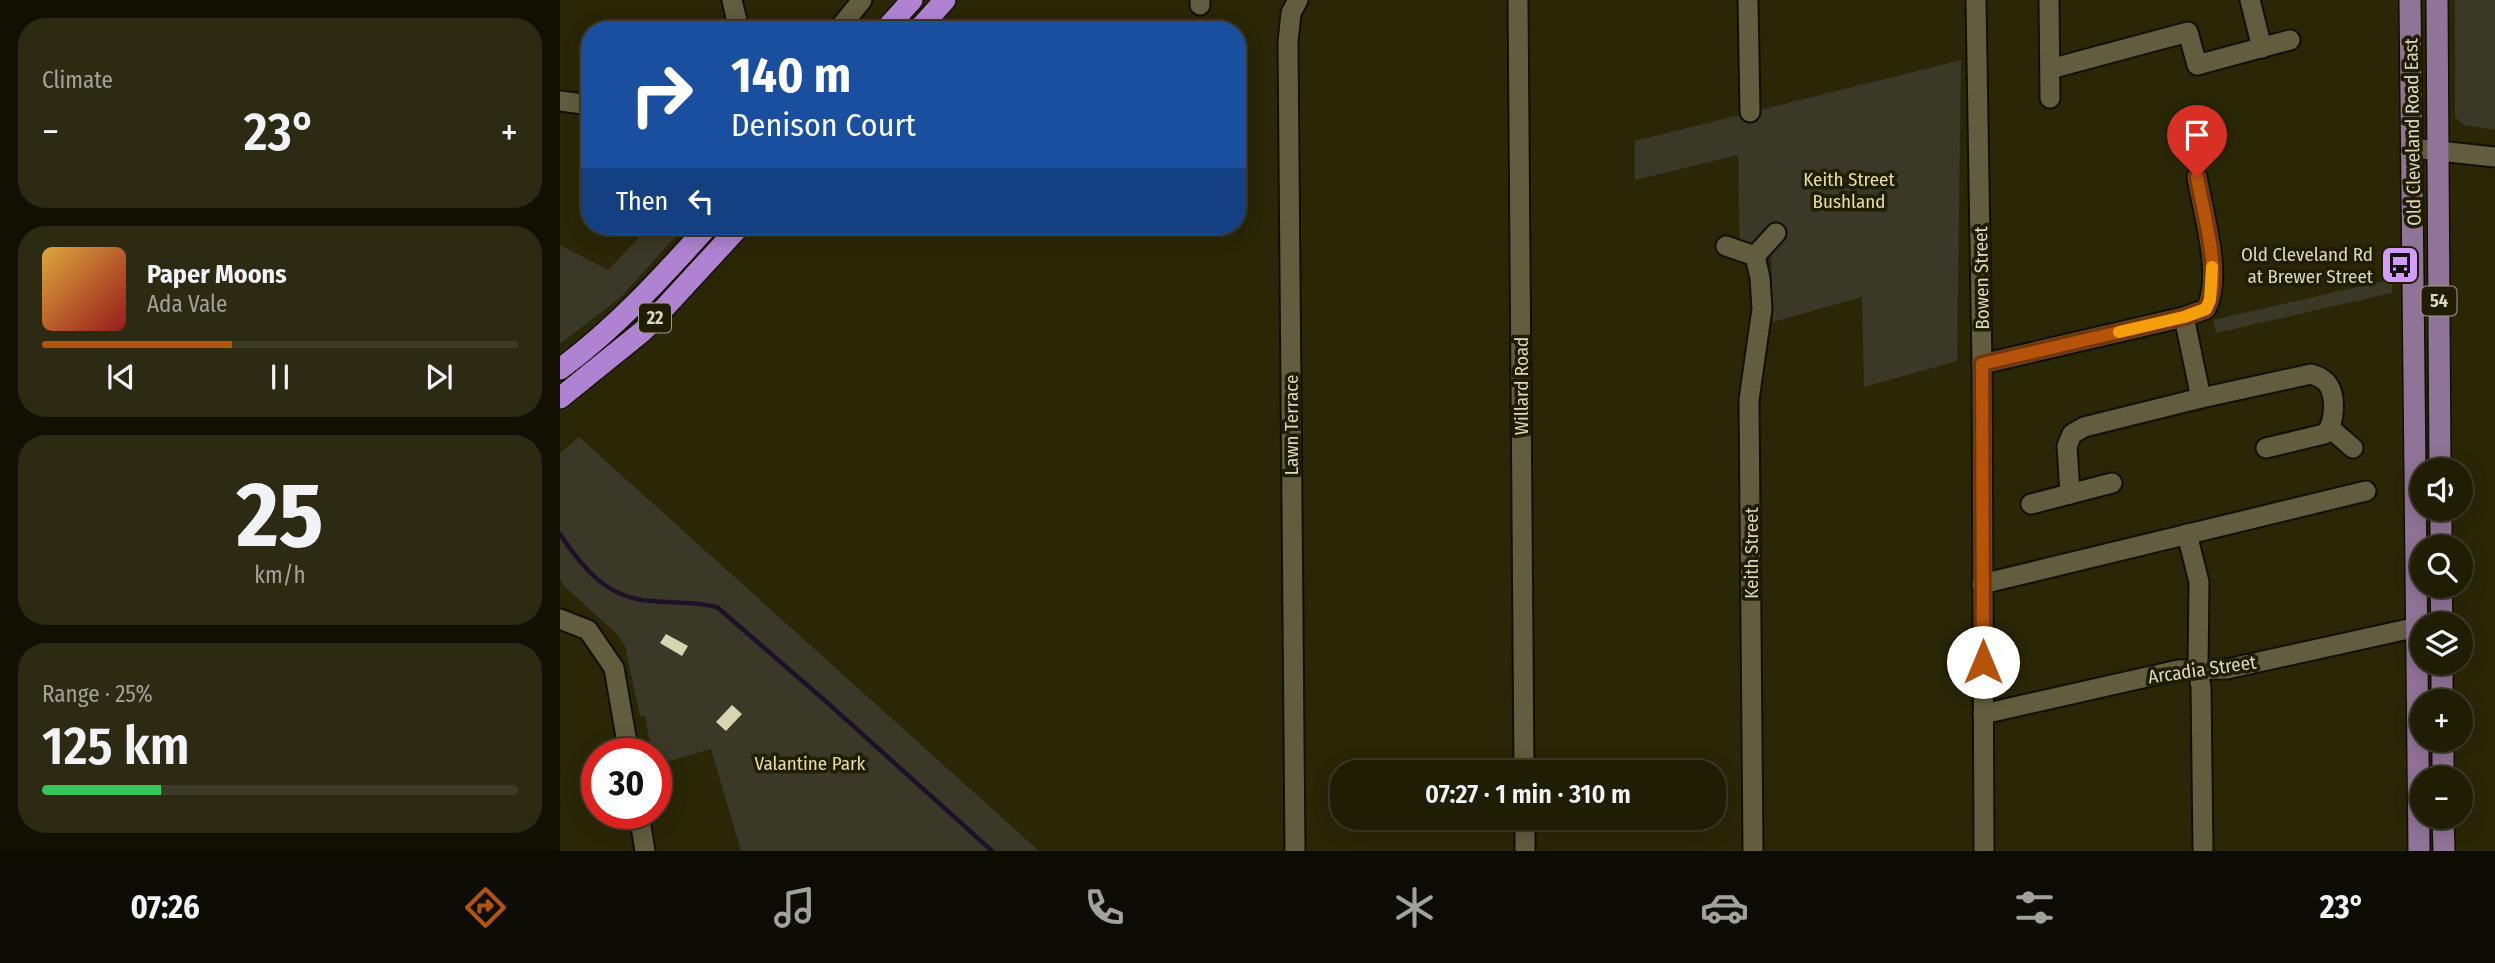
<!DOCTYPE html>
<meta charset="utf-8">
<style>
body{margin:0;font-family:"Fira Sans Condensed",sans-serif;background:#2d2a13;color:#f1f3f6;height:100vh;display:flex;flex-direction:column;font-size:26px;white-space:nowrap}
*{box-sizing:border-box;margin:0}
p{font-size:23px;color:#a2a29a}
.icon{flex:none;width:38px;height:38px;fill:none;stroke:currentColor;stroke-width:2;stroke-linecap:round;stroke-linejoin:round}
.map{position:relative;flex:1;overflow:hidden}
.panel{display:flex;flex-direction:column;gap:18px;padding:18px;background:#121003;width:560px}
.panel>*{flex:none}
.guide{position:absolute;left:21px;top:21px;width:665px;height:214px;border-radius:28px;box-shadow:0 4px 18px #0003,0 0 0 2px #3d3b27;background:#1a4fa0;color:#fff;overflow:hidden}
.fabs{position:absolute;left:1850px;top:458px;display:grid;gap:14px}
.fabs a{display:grid;place-items:center;width:63px;height:63px;border-radius:50%;background:#201d05;box-shadow:0 4px 18px #0003,0 0 0 2px #3d3b27;font-size:35px}
.speed{position:absolute;left:21px;top:738px;display:flex;gap:14px;font-size:35px;font-weight:700;text-align:center}
.speed>*{display:grid;place-content:center;width:91px;height:91px;border-radius:50%;background:#201d05;box-shadow:0 4px 18px #0003,0 0 0 2px #3d3b27;line-height:1}
.speed .limit{border:10px solid #d22;background:#fff;color:#111}
.pin{position:absolute;display:grid;place-items:center;width:60px;height:60px;color:#fff;margin:-72px -30px;border-radius:50% 50% 50% 0;rotate:-45deg;box-shadow:0 0 7px #0007}
.pin .icon{rotate:45deg}
.me{position:absolute;width:77px;margin:-38px;rotate:0deg;stroke-linejoin:round;filter:drop-shadow(0 0 5px #0008)}
.turn{display:flex;align-items:center;gap:24px;height:147px;padding:0 35px;font-size:32px}
.turn .icon{width:91px;height:91px;stroke-width:2.5}
.turn b{display:block;font-size:49px;line-height:60px}
.then{display:flex;align-items:center;height:66px;padding:0 35px;background:#0003;gap:14px;font-size:26px}
.big{font-size:52px;font-weight:600;line-height:1.1}
.panel .widget{flex:1;display:flex;flex-direction:column;justify-content:center;gap:10px;min-width:0;padding:0 24px;border-radius:28px;background:#2d2a13}
.panel .dial{align-items:center;gap:0}
.dial b{font-size:91px;line-height:1}
.song{display:flex;align-items:center;gap:21px}
.cover{width:84px;height:84px;border-radius:10px;background:linear-gradient(135deg,hsl(40 70% 55%),hsl(0 70% 35%))}
.played{height:7px;border-radius:4px;background:linear-gradient(90deg,#b45309 40%,#3d3b27 40%)}
.keys{display:flex;justify-content:space-around;direction:ltr}
.heat{display:flex;justify-content:space-between;align-items:center;font-size:38px;direction:ltr}
.charge{height:10px;border-radius:5px;background:linear-gradient(90deg,#34c759 25%,#3d3b27 0)}
.trip{position:absolute;left:770px;top:760px;width:396px;height:70px;border-radius:28px;background:#201d05;box-shadow:0 4px 18px #0003,0 0 0 2px #3d3b27;font-weight:600;line-height:70px;text-align:center}
.tab-bar{display:flex;height:112px;justify-content:space-around;align-items:center;background:#0d0c02;color:#a2a29a}
.tab-bar .icon{width:49px;height:49px}
.tab-bar .selected{color:#b45309}
.tab-bar b{font-size:32px;color:#f1f3f6}
main{display:flex;flex:1;min-height:0}
.map>svg:first-child{display:block}
</style>
<main>
<section class="panel">
<div class="widget"><p>Climate</p>
<div class="heat"><a>−</a><b class="big">23°</b><a>+</a></div>
</div>
<div class="widget">
<div class="song"><i class="cover"></i><div><b>Paper Moons</b><p>Ada Vale</p></div></div>
<div class="played"></div>
<div class="keys"><svg class="icon" aria-label="previous" viewBox="0 0 24 24"><path d="M18 5L8 12l10 7zM5 5v14"/></svg><svg class="icon" aria-label="pause" viewBox="0 0 24 24"><path d="M8 5v14M16 5v14"/></svg><svg class="icon" aria-label="next" viewBox="0 0 24 24"><path d="M6 5l10 7-10 7zM19 5v14"/></svg></div>
</div>
<div class="widget dial"><b>25</b><p>km/h</p></div>
<div class="widget"><p>Range · 25%</p><b class="big">125 km</b><div class="charge"></div></div>
</section>
<div class="map">
<svg width="1935" height="851" viewBox="0 0 1935 851">
<rect width="100%" height="100%" fill="#2a2707"/>
<!-- green -->
<g fill="#3a3826">
<polygon points="1895,0 1935,0 1935,130 1904,125 1895,117"/>
<polygon points="1401,60 1397,361 1304,387 1302,297 1213,322 1211,251 1180,258 1178,155 1075,180 1075,141"/>
<polygon points="90,226 125,226 60,298 0,344 0,245 48,270"/>
<polygon points="1832,279 1832,293 1656,333 1653,320"/>
<polygon points="19,437 479,851 181,851 151,749 96,765 96,754 92,754 85,716 80,716 65,646 58,635 3,585 0,578 0,453"/>
</g>
<g fill="none" stroke-linecap="round" stroke-linejoin="round">
<!-- stream -->
<path stroke="#1e1028" stroke-width="4.5" d="M 0,534 C 23,569 48,599 92,601 C 114,603 135,602 157,607 L 270,705 L 432,851"/>
</g>
<!-- building -->
<g fill="#d8d5b1">
<polygon points="106,634 128,646 122,656 100,643"/>
<polygon points="172,705 182,714 166,731 156,722"/>
</g>
<g fill="none" stroke-linecap="round" stroke-linejoin="round">
<defs>
<g id="minor">
<polyline points="172,0 179,30"/>
<polyline points="958,0 964,772"/>
<polyline points="1188,0 1190,112"/>
<polyline points="1416,0 1422,364 1424,851"/>
<polyline points="1489,0 1490,98"/>
<polyline points="1690,0 1702,48"/>
<polyline points="640,5 640,0"/>
<polyline points="278,30 302,0"/>
<polyline points="1490,69 1628,32 1637,65 1730,40"/>
<polyline points="0,101 30,105"/>
<polyline points="1852,148 1935,157"/>
<polyline points="1166,246 1195,256 1216,233"/>
<path d="M 1422,364 L 1624,317 L 1646,309 C 1663,276 1643,213 1637,177"/>
<path d="M 1641,398 L 1751,374 C 1758,376 1765,379 1769,386 C 1776,398 1775,426 1764,434 L 1706,448"/>
<polyline points="1771,429 1793,448"/>
<polyline points="1510,494 1507,446 1512,434 1524,427 1641,398 1624,317"/>
<polyline points="1471,504 1552,483"/>
<polyline points="1627,534 1639,582 1638,669 1641,687 1643,851"/>
<polyline points="1422,584 1806,491"/>
<polyline points="0,619 28,630 54,668 69,754"/>
<polyline points="1423,714 1618,670 1667,669 1862,626"/>
<polyline points="79,814 85,851"/>
<polyline points="965,817 965,851"/>
<polyline points="735,851 728,42 731,13 738,0"/>
<polyline points="1193,851 1189,400 1202,309 1200,278 1195,256"/>
</g>
<g id="major">
<polyline points="1850,0 1859,851"/>
<polyline points="1877,0 1880,471"/>
<polyline points="1881,509 1881,548"/>
<polyline points="1881,586 1882,625"/>
<polyline points="1882,663 1882,702"/>
<polyline points="1883,740 1883,779"/>
<polyline points="1883,817 1884,851"/>
</g>
<g id="highway">
<polyline points="325,30 352,0"/>
<polyline points="358,30 385,0"/>
<path d="M 0,369 C 56,328 102,277 148,226"/>
<polyline points="0,398 83,331 180,226"/>
</g>
</defs>
<!-- minor casing -->
<use href="#minor" stroke="#120f00" stroke-width="23"/>
<!-- major casing -->
<use href="#major" stroke="#120f00" stroke-width="24"/>
<!-- highway casing -->
<use href="#highway" stroke="#120f00" stroke-width="24"/>
<!-- minor -->
<use href="#minor" stroke="#615d3e" stroke-width="19"/>
<!-- major -->
<use href="#major" stroke="#907497" stroke-width="21"/>
<!-- highway -->
<use href="#highway" stroke="#b083d2" stroke-width="21"/>
</g>
<g fill="none" stroke-linecap="round" stroke-linejoin="round">
<defs>
<path id="route" d="M 1423,662 L 1422,364 L 1624,317 L 1646,309 C 1663,276 1643,213 1637,177"/>
</defs>
<!-- route casing -->
<use href="#route" stroke="#753606" stroke-width="18"/>
<!-- route -->
<use href="#route" stroke="#b45309" stroke-width="12"/>
<!-- slow -->
<polyline stroke="#f59e0b" stroke-width="12" points="1559,332 1624,317 1646,309 1650,300 1652,267"/>
</g>
<!-- icons -->
<defs>
<symbol id="bus-square" viewBox="-11 -11 22 22"><rect x="-9" y="-9" width="18" height="18" rx="4" fill="#d39cfc" stroke="#201d00"/><path d="M-5-6H5V4H4V6H2V4H-2V6H-4V4H-5ZM-3.5-4V0h7V-4ZM-3.5 1.2v1.5H-2V1.2ZM2 1.2v1.5H3.5V1.2Z" fill="#111"/></symbol>
</defs>
<g fill-rule="evenodd">
<use href="#bus-square" x="1818" y="243" width="44" height="44"/>
</g>
<g text-anchor="middle" stroke-width="7" stroke-linejoin="round" paint-order="stroke">
<!-- shield labels -->
<g fill="#201d00" stroke="#a2a08b" stroke-width="2">
<rect x="1861.5" y="286.5" width="35" height="29" rx="5"/>
<rect x="79" y="303.5" width="32" height="29" rx="5"/>
</g>
<g font-size="18" font-weight="bold" fill="#d9d8c6">
<text x="1879" y="307">54</text>
<text x="95" y="324">22</text>
</g>
<!-- street labels -->
<g font-size="19" fill="#d9d8c6" stroke="#201d00">
<text transform="translate(1852 132) rotate(-91)" y="7">Old Cleveland Road East</text>
<text transform="translate(1421 278) rotate(-91)" y="7">Bowen Street</text>
<text transform="translate(961 386) rotate(-90)" y="7">Willard Road</text>
<text transform="translate(731 425) rotate(-90)" y="7">Lawn Terrace</text>
<text transform="translate(1191 553) rotate(-90)" y="7">Keith Street</text>
<text transform="translate(1642 669) rotate(-8)" y="7">Arcadia Street</text>
</g>
<!-- park labels -->
<g font-size="19" fill="#e5dea1" stroke="#201d00">
<text x="1289" y="186">Keith Street<tspan x="1289" dy="22">Bushland</tspan></text>
<text x="250" y="770">Valantine Park</text>
</g>
<!-- poi labels -->
<g font-size="19" fill="#d9d8c6" stroke="#201d00" text-anchor="end">
<text x="1813" y="261">Old Cleveland Rd<tspan x="1813" dy="22">at Brewer Street</tspan></text>
</g>
</g>
</svg>
<div class="fabs">
<a><svg class="icon" aria-label="sound" viewBox="0 0 24 24"><path d="M4 9h4l5-4v14l-5-4H4zM17 9q2 3 0 6"/></svg></a>
<a><svg class="icon" aria-label="search" viewBox="0 0 24 24"><circle cx="10" cy="10" r="6"/><path d="M15 15l6 6"/></svg></a>
<a><svg class="icon" aria-label="layers" viewBox="0 0 24 24"><path d="M12 4l9 5-9 5-9-5zM3 14l9 5 9-5"/></svg></a>
<a>+</a>
<a>−</a>
</div>
<div class="speed"><div class="limit">30</div></div>
<div class="pin" style="left:1637px;top:177px;background:#d93025"><svg class="icon" aria-label="arrive" viewBox="0 0 24 24"><path d="M6 21V4h12l-3 4 3 4H6"/></svg></div>
<svg class="me" style="left:1423px;top:662px" viewBox="-20 -20 40 40"><circle r="19" fill="#fff"/><path d="M0-13L10 11 0 6-10 11z" fill="#b45309"/></svg>
<div class="trip">07:27 · 1 min · 310 m</div>
<div class="guide">
<div class="turn"><svg class="icon" aria-label="right" viewBox="0 0 24 24"><path d="M7 20v-9h11M14 6l5 5-5 5"/></svg><div><b>140 m</b>Denison Court</div></div>
<div class="then">Then<svg class="icon" aria-label="left" viewBox="0 0 24 24"><path d="M17 20v-9H6M10 6l-5 5 5 5"/></svg></div>
</div>
</div>
</main>
<nav class="tab-bar">
<b>07:26</b>
<svg class="icon selected" aria-label="directions" viewBox="0 0 24 24"><path d="M12 3l9 9-9 9-9-9zM9 14v-3h6M13 9l2 2-2 2"/></svg>
<svg class="icon" aria-label="music" viewBox="0 0 24 24"><path d="M9 18V5l10-2v13"/><circle cx="6" cy="18" r="3"/><circle cx="16" cy="16" r="3"/></svg>
<svg class="icon" aria-label="phone" viewBox="0 0 24 24"><path d="M5 4h4l2 5-3 2q2 4 5 5l2-3 5 2v4C11 20 4 13 5 4z"/></svg>
<svg class="icon" aria-label="climate" viewBox="0 0 24 24"><path d="M12 3v18M4 7l16 10M4 17L20 7"/></svg>
<svg class="icon" aria-label="car" viewBox="0 0 24 24"><path d="M5 17H2v-5l4-1 3-4h7l3 4 3 1v5h-3M9 17h6M6 11h13"/><circle cx="7" cy="17" r="2"/><circle cx="17" cy="17" r="2"/></svg>
<svg class="icon" aria-label="filters" viewBox="0 0 24 24"><path d="M4 7h16M4 17h16"/><circle cx="9" cy="7" r="2"/><circle cx="15" cy="17" r="2"/></svg>
<b>23°</b>
</nav>
